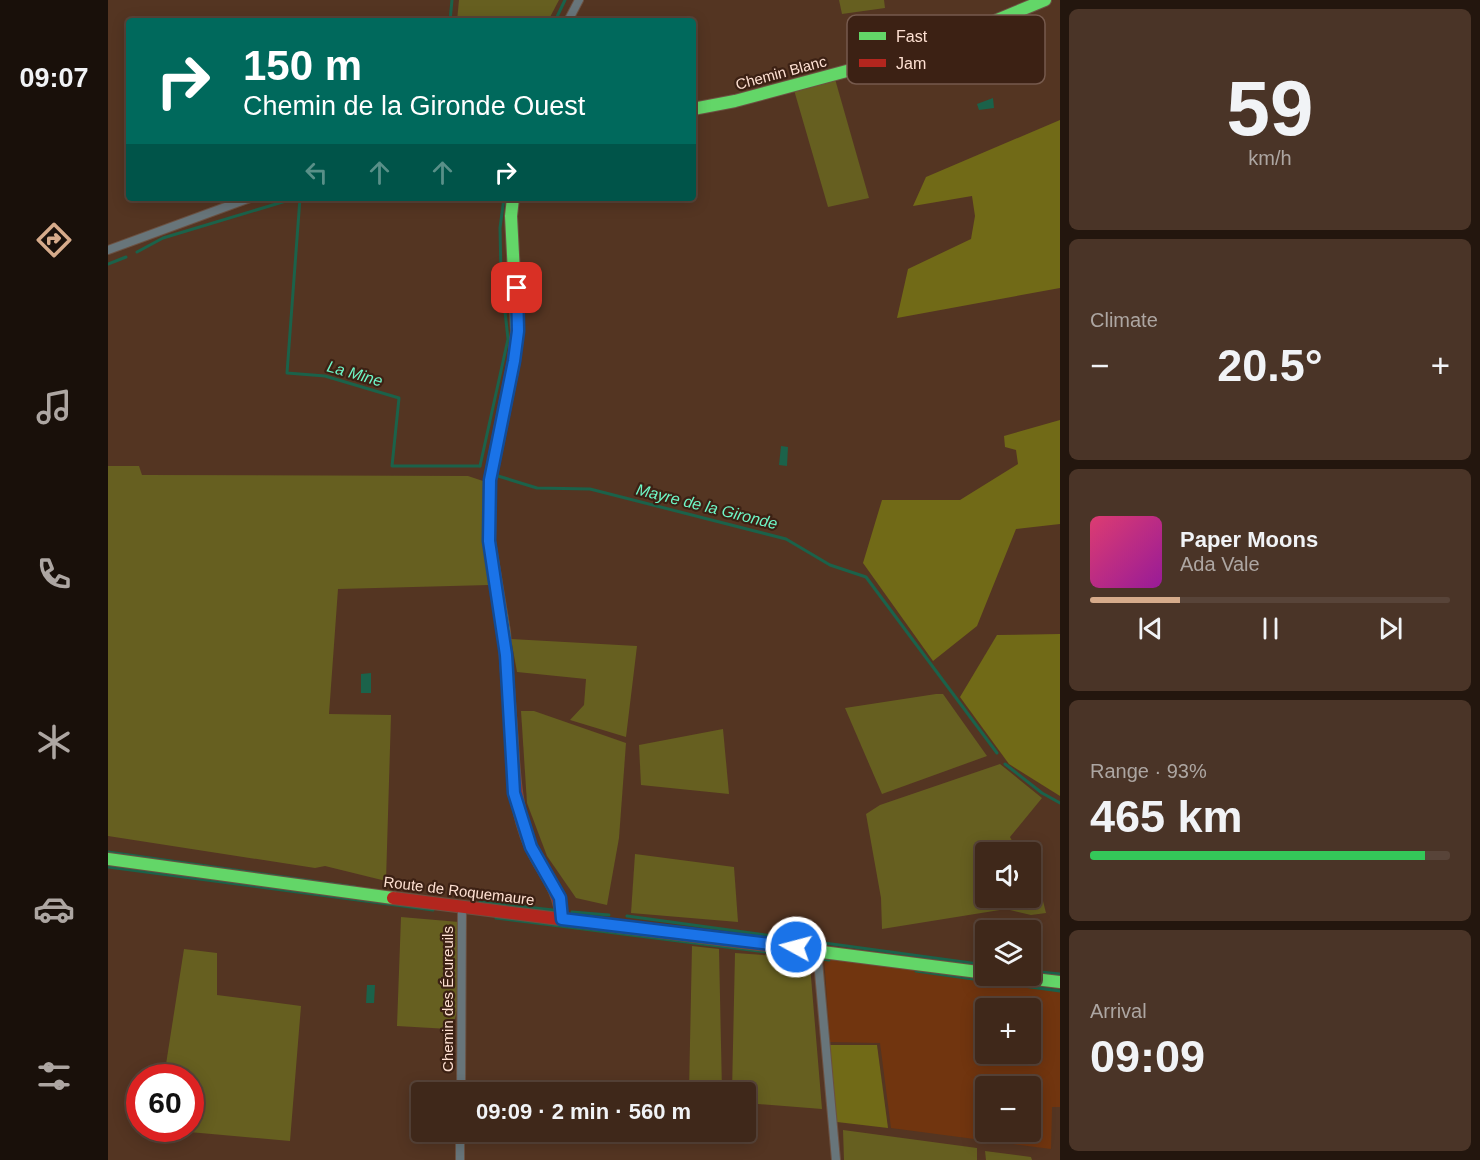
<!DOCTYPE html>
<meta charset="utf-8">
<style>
body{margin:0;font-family:Arial,sans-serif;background:#4a3427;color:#f1f3f6;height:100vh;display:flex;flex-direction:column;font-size:22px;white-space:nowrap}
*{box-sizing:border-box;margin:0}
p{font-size:20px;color:#ada6a2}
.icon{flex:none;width:33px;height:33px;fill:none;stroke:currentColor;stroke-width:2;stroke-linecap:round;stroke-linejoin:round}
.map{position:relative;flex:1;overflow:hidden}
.side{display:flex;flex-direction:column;gap:9px;padding:9px;background:#23160e;width:420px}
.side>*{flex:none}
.guide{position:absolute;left:18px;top:18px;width:570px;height:183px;border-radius:6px;box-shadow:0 3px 15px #0003,0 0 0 2px #584439;background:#00695c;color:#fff;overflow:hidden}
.buttons{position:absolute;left:867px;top:842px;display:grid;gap:12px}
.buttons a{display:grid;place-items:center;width:66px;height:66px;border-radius:6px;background:#3f281a;box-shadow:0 3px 15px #0003,0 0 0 2px #584439;font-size:30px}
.speed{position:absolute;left:18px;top:1064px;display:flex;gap:12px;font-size:30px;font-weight:700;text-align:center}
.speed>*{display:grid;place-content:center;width:78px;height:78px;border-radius:50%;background:#3f281a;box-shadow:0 3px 15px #0003,0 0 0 2px #584439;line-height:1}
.speed .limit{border:9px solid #d22;background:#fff;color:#111}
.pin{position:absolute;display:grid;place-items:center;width:51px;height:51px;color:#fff;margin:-26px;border-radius:12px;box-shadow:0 3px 9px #0006}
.me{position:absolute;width:66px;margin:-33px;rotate:277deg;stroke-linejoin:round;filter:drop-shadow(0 0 4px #0008)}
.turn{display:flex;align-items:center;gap:21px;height:126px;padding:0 18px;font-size:27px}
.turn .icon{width:78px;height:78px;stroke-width:2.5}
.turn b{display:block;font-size:42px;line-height:51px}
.lanes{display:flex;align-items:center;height:57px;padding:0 18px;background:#0003;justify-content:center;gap:30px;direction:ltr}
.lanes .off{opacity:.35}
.big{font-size:45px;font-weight:600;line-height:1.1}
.side .widget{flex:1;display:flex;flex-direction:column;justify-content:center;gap:9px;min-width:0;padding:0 21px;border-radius:9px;background:#4a3427}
.side .dial{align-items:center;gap:0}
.dial b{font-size:78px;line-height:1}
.song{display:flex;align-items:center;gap:18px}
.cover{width:72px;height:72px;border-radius:9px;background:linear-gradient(135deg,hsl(340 70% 55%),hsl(300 70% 35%))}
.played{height:6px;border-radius:3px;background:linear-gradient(90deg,#d6ab8b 25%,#584439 25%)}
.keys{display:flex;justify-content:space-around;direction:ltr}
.heat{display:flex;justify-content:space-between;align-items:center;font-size:33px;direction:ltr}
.charge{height:9px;border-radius:4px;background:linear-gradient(90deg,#34c759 93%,#584439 0)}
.trip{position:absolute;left:303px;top:1082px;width:345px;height:60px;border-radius:6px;background:#3f281a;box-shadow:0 3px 15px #0003,0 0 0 2px #584439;font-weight:600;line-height:60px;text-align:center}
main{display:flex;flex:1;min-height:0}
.tabs{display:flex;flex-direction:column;width:108px;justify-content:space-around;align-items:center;background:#19100a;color:#ada6a2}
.tabs .icon{width:42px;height:42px}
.tabs .current{color:#d6ab8b}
.tabs b{font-size:27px;color:#f1f3f6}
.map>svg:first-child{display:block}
</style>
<main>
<nav class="tabs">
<b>09:07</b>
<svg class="icon current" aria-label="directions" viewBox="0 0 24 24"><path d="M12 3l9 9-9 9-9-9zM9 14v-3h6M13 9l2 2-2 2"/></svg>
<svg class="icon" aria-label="music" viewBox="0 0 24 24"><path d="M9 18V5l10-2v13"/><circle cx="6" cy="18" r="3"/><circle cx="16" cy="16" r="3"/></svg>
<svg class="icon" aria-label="phone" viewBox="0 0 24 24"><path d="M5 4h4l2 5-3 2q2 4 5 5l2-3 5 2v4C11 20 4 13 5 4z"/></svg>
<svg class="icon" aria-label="climate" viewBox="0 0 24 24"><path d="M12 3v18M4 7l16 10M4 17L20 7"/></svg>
<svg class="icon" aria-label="car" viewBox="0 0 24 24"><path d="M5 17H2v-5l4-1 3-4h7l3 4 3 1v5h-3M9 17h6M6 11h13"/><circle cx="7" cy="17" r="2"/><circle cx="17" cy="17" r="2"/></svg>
<svg class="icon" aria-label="filters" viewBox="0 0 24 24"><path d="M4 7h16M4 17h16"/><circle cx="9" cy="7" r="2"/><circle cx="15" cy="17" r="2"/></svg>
</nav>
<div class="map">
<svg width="952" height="1160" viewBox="0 0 952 1160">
<rect width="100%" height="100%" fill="#543522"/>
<!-- built -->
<path fill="#71350f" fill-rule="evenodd" d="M 716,957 L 952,992 L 952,1107 L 944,1107 L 943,1149 L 783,1128 L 772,1043 L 722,1042 ZM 878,1008 L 922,1008 L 922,1053 L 878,1053 ZM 878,1086 L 922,1086 L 922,1131 L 878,1131 Z"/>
<!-- green -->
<g fill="#665f20">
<polygon points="351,0 451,0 440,21 349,21"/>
<polygon points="731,0 776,0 777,8 734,14"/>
<polygon points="727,79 761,198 720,207 686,90"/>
<polygon points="0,466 31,466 34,475 360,476 375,481 374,534 381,585 230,589 221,714 283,715 278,881 217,866 207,868 0,836"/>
<polygon points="403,639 529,646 518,737 462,720 476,705 478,679 409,672"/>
<polygon points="828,694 835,694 879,756 774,794 737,708"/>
<polygon points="413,711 426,711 518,743 511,838 499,905 468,898 439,856 419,803"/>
<polygon points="615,729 621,794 533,785 531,745"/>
<polygon points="892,764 934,798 902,837 910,852 878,852 878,897 922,897 923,874 933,893 938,913 923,915 898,909 774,929 773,898 758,814 772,805"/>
<polygon points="527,854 626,867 630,922 523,913"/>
<polygon points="293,917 351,922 352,997 347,1019 340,1020 341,1029 289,1026"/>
<polygon points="584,946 611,949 614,1092 581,1092"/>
<polygon points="76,949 109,953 109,995 193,1006 182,1141 48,1129 82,1128 82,1077 56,1077"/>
<polygon points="627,953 696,958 702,965 714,1109 638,1103 638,1092 624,1092"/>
<polygon points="735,1130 869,1148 869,1160 736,1160"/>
<polygon points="877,1151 923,1157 924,1160 878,1160"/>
</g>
<!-- forest -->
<g fill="#716a17">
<polygon points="952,120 952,288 789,318 800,269 863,239 867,216 864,196 805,206 818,177"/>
<polygon points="952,420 952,524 908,529 869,626 825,661 755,563 774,500 852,500 910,464 908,450 897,447 896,436"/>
<polygon points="952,634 952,796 901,764 852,697 889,635"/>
<polygon points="721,1045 769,1045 780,1128 729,1122"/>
</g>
<!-- water -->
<g fill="#1b624a">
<polygon points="885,98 886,108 871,110 869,104"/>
<polygon points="673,446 680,447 679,466 671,465"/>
<polygon points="263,673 263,693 253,693 253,674"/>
<polygon points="259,985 267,985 266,1003 258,1003"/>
</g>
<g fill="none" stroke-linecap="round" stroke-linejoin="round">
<!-- stream -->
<g stroke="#1b624a" stroke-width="3">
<polyline points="342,21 344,0"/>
<polyline points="447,21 457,0"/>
<polyline points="192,198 179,373 217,376 291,398 284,466 372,466"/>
<polyline points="29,252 55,238 188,198"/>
<polyline points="0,264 18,257"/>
<polyline points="372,466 400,339 393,275 392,228 396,198"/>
<polyline points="390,476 429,488 482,489 678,539 722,565 758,577 889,753"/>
<polyline points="897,764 934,793 952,803"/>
<polyline points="0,852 247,887"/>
<polyline points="0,867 325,910"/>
<polyline points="372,902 445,910"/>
<polyline points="464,912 501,915"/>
<polyline points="519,916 878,965"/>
<polyline points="388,918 721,960"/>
<polyline points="808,971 952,991"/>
<polyline points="922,971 952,974"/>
</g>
<defs>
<g id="street">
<polyline points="460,21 471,0"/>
<polyline points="0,250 142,198"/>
<polyline points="709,950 728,1160"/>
<polyline points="353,1092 354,907"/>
<polyline points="352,1131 352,1160"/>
</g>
<g id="fast">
<polyline points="585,109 627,101 817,50 937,0"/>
<polyline points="404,743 396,632 381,541 382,480 406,361 409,331 403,216 405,198"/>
<polyline points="0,859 285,898"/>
<polyline points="683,948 878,973"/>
<polyline points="893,975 952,982"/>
</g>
<g id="jam">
<path d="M 404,743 C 406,779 408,813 423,847 C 436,875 451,887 454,919"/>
<polyline points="285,898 683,948"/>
</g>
</defs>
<!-- street casing -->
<use href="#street" stroke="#6b5142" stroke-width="10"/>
<!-- fast casing -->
<use href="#fast" stroke="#6b5142" stroke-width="14"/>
<!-- jam casing -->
<use href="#jam" stroke="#6b5142" stroke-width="14"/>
<!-- street -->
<use href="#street" stroke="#68757a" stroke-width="8"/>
<!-- fast -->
<use href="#fast" stroke="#63d668" stroke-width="12"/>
<!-- jam -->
<use href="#jam" stroke="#b3261e" stroke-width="12"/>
</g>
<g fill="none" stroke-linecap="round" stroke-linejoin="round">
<defs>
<polyline id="route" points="409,288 410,331 406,361 382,480 381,541 398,655 406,793 423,847 452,898 454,919 688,947"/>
</defs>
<!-- route casing -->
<use href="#route" stroke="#114b97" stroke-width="15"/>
<!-- route -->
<use href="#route" stroke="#1a73e8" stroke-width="10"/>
</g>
<g text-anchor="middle" stroke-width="4.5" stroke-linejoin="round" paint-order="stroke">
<!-- street labels -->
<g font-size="15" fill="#fee0d2" stroke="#3c2114">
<text transform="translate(673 73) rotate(-15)" y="5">Chemin Blanc</text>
<text transform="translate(351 891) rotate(7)" y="5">Route de Roquemaure</text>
<text transform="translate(340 999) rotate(-90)" y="5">Chemin des Écureuils</text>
</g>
<!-- water labels -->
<g font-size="16" font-style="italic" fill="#6ef6c6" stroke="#3c2114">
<text transform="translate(247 373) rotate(16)" y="6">La Mine</text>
<text transform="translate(599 506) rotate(14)" y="6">Mayre de la Gironde</text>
</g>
</g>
<!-- legend -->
<rect x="739" y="15" width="198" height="69" rx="9" fill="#3c2114" stroke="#765a4d" stroke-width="1.5"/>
<rect x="751" y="32" width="27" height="8" fill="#63d668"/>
<rect x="751" y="59" width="27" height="8" fill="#b3261e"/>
<g font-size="16" fill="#fee0d2">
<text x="788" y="42">Fast</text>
<text x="788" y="69">Jam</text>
</g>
</svg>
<div class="buttons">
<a><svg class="icon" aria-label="sound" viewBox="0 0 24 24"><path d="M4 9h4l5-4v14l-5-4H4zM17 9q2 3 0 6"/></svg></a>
<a><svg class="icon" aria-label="layers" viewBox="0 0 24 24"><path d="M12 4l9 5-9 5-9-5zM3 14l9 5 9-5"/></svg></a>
<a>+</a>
<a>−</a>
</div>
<div class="speed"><div class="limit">60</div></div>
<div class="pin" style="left:409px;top:288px;background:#d93025"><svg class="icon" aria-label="arrive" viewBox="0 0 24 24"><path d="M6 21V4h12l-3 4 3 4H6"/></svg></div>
<svg class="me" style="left:688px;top:947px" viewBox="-20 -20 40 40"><circle r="17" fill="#1a73e8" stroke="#fff" stroke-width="3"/><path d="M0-11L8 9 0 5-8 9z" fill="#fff"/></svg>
<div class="trip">09:09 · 2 min · 560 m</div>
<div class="guide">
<div class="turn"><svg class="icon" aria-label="right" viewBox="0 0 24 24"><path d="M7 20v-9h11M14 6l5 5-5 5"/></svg><div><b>150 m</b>Chemin de la Gironde Ouest</div></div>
<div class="lanes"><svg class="icon off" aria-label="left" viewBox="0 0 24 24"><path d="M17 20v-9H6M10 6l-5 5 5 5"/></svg><svg class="icon off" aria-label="ahead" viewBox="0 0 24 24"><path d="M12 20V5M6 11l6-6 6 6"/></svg><svg class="icon off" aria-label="ahead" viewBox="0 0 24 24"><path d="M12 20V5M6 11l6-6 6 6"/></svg><svg class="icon" aria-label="right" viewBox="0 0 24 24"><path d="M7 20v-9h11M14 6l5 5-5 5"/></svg></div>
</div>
</div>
<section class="side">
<div class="widget dial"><b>59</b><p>km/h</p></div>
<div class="widget"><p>Climate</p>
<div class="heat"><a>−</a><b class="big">20.5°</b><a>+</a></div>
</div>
<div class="widget">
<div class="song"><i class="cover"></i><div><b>Paper Moons</b><p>Ada Vale</p></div></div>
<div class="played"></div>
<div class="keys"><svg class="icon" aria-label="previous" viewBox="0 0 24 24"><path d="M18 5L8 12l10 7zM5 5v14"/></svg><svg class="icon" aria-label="pause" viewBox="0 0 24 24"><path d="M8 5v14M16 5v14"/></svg><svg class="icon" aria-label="next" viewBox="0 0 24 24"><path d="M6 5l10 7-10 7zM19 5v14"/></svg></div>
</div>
<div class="widget"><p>Range · 93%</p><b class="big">465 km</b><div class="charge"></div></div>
<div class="widget"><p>Arrival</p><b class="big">09:09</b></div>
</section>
</main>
